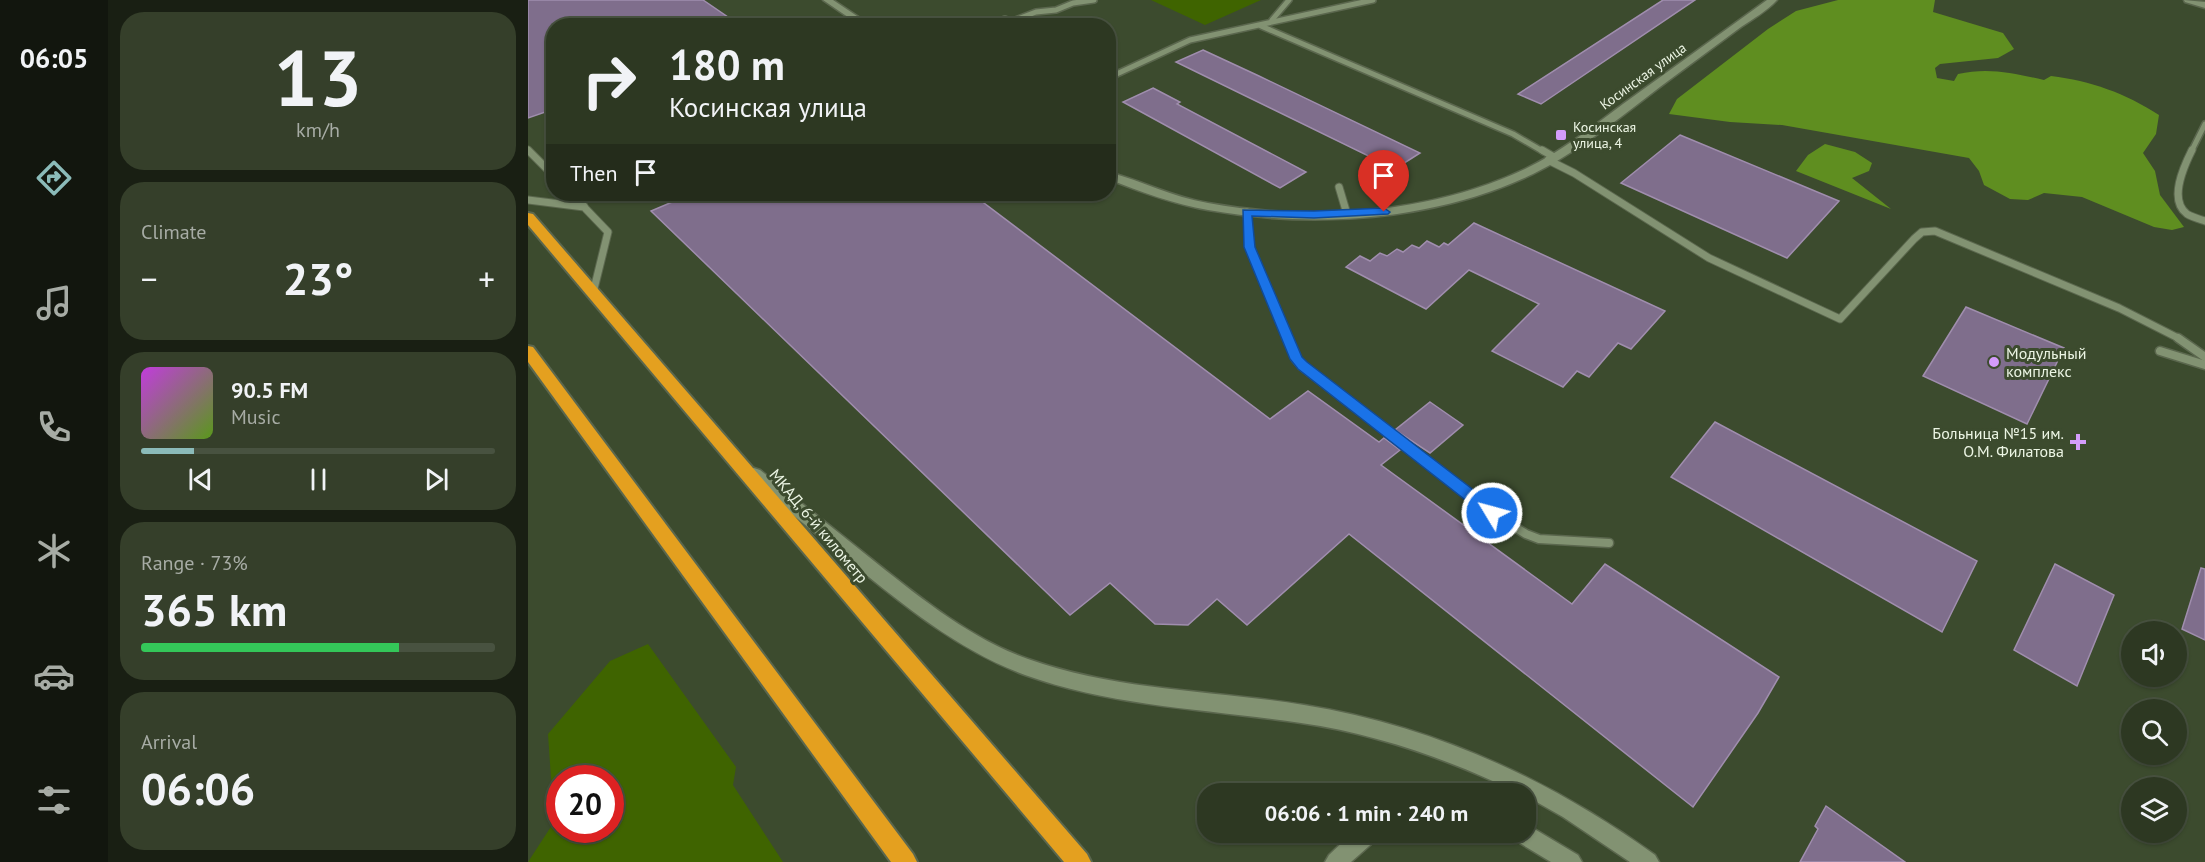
<!DOCTYPE html>
<meta charset="utf-8">
<style>
body{margin:0;font-family:"PT Sans",sans-serif;background:#353f2a;color:#f1f3f6;height:100vh;display:flex;flex-direction:column;font-size:22px;white-space:nowrap}
*{box-sizing:border-box;margin:0}
p{font-size:20px;color:#a7aca5}
.icon{flex:none;width:33px;height:33px;fill:none;stroke:currentColor;stroke-width:2;stroke-linecap:round;stroke-linejoin:round}
.map{position:relative;flex:1;overflow:hidden}
.side{display:flex;flex-direction:column;gap:12px;padding:12px;background:#191f13;width:420px}
.side>*{flex:none}
.guide{position:absolute;left:18px;top:18px;width:570px;height:183px;border-radius:24px;box-shadow:0 2px 4px #0004,0 0 0 2px #485240;background:#2d3822;color:#f1f3f6;overflow:hidden}
.buttons{position:absolute;left:1593px;top:621px;display:grid;gap:12px}
.buttons a{display:grid;place-items:center;width:66px;height:66px;border-radius:50%;background:#2d3822;box-shadow:0 2px 4px #0004,0 0 0 2px #485240;font-size:30px}
.speed{position:absolute;left:18px;top:765px;display:flex;gap:12px;font-size:30px;font-weight:700;text-align:center}
.speed>*{display:grid;place-content:center;width:78px;height:78px;border-radius:50%;background:#2d3822;box-shadow:0 2px 4px #0004,0 0 0 2px #485240;line-height:1}
.speed .limit{border:9px solid #d22;background:#fff;color:#111}
.pin{position:absolute;display:grid;place-items:center;width:51px;height:51px;color:#fff;margin:-62px -26px;border-radius:50% 50% 50% 0;rotate:-45deg;box-shadow:0 0 6px #0007}
.pin .icon{rotate:45deg}
.me{position:absolute;width:66px;margin:-33px;rotate:307deg;stroke-linejoin:round;filter:drop-shadow(0 0 4px #0008)}
.turn{display:flex;align-items:center;gap:21px;height:126px;padding:0 24px;font-size:27px}
.turn .icon{width:78px;height:78px;stroke-width:2.5}
.turn b{display:block;font-size:42px;line-height:51px}
.then{display:flex;align-items:center;height:57px;padding:0 24px;background:#0003;gap:12px;font-size:22px}
.big{font-size:45px;font-weight:700;line-height:1.1}
.side .tile{flex:1;display:flex;flex-direction:column;justify-content:center;gap:9px;min-width:0;padding:0 21px;border-radius:24px;background:#353f2a}
.side .dial{align-items:center;gap:0}
.dial b{font-size:78px;line-height:1}
.song{display:flex;align-items:center;gap:18px}
.cover{width:72px;height:72px;border-radius:9px;background:linear-gradient(135deg,hsl(290 70% 55%),hsl(90 70% 35%))}
.played{height:6px;border-radius:3px;background:linear-gradient(90deg,#8bbbb9 15%,#485240 15%)}
.keys{display:flex;justify-content:space-around;direction:ltr}
.heat{display:flex;justify-content:space-between;align-items:center;font-size:33px;direction:ltr}
.charge{height:9px;border-radius:4px;background:linear-gradient(90deg,#34c759 73%,#485240 0)}
.trip{position:absolute;left:669px;top:783px;width:339px;height:60px;border-radius:24px;background:#2d3822;box-shadow:0 2px 4px #0004,0 0 0 2px #485240;font-weight:700;line-height:60px;text-align:center}
main{display:flex;flex:1;min-height:0}
.tabs{display:flex;flex-direction:column;width:108px;justify-content:space-around;align-items:center;background:#12160e;color:#a7aca5}
.tabs .icon{width:42px;height:42px}
.tabs .active{color:#8bbbb9}
.tabs b{font-size:27px;color:#f1f3f6}
.map>svg:first-child{display:block}
</style>
<main>
<nav class="tabs">
<b>06:05</b>
<svg class="icon active" aria-label="directions" viewBox="0 0 24 24"><path d="M12 3l9 9-9 9-9-9zM9 14v-3h6M13 9l2 2-2 2"/></svg>
<svg class="icon" aria-label="music" viewBox="0 0 24 24"><path d="M9 18V5l10-2v13"/><circle cx="6" cy="18" r="3"/><circle cx="16" cy="16" r="3"/></svg>
<svg class="icon" aria-label="phone" viewBox="0 0 24 24"><path d="M5 4h4l2 5-3 2q2 4 5 5l2-3 5 2v4C11 20 4 13 5 4z"/></svg>
<svg class="icon" aria-label="climate" viewBox="0 0 24 24"><path d="M12 3v18M4 7l16 10M4 17L20 7"/></svg>
<svg class="icon" aria-label="car" viewBox="0 0 24 24"><path d="M5 17H2v-5l4-1 3-4h7l3 4 3 1v5h-3M9 17h6M6 11h13"/><circle cx="7" cy="17" r="2"/><circle cx="17" cy="17" r="2"/></svg>
<svg class="icon" aria-label="filters" viewBox="0 0 24 24"><path d="M4 7h16M4 17h16"/><circle cx="9" cy="7" r="2"/><circle cx="15" cy="17" r="2"/></svg>
</nav>
<section class="side">
<div class="tile dial"><b>13</b><p>km/h</p></div>
<div class="tile"><p>Climate</p>
<div class="heat"><a>−</a><b class="big">23°</b><a>+</a></div>
</div>
<div class="tile">
<div class="song"><i class="cover"></i><div><b>90.5 FM</b><p>Music</p></div></div>
<div class="played"></div>
<div class="keys"><svg class="icon" aria-label="previous" viewBox="0 0 24 24"><path d="M18 5L8 12l10 7zM5 5v14"/></svg><svg class="icon" aria-label="pause" viewBox="0 0 24 24"><path d="M8 5v14M16 5v14"/></svg><svg class="icon" aria-label="next" viewBox="0 0 24 24"><path d="M6 5l10 7-10 7zM19 5v14"/></svg></div>
</div>
<div class="tile"><p>Range · 73%</p><b class="big">365 km</b><div class="charge"></div></div>
<div class="tile"><p>Arrival</p><b class="big">06:06</b></div>
</section>
<div class="map">
<svg width="1677" height="862" viewBox="0 0 1677 862">
<rect width="100%" height="100%" fill="#3c4b2e"/>
<!-- green -->
<g fill="#3f6400" fill-rule="evenodd">
<polygon points="623,0 733,0 677,25"/>
<path d="M 120,644 L 208,767 L 205,785 L 255,862 L 0,862 L 26,822 L 20,734 L 82,661 ZM 32,778 L 82,778 L 82,830 L 32,830 Z"/>
</g>
<!-- forest -->
<g fill="#5f8e20">
<path d="M 1310,0 L 1407,0 L 1405,12 L 1475,33 L 1486,49 L 1470,58 L 1412,64 L 1407,68 L 1409,78 L 1426,81 L 1430,74 C 1460,67 1486,73 1516,80 L 1523,76 C 1563,81 1597,93 1631,115 L 1628,134 L 1615,153 L 1627,171 L 1632,195 L 1656,227 L 1644,230 L 1626,227 L 1554,197 L 1516,193 L 1500,200 L 1482,199 L 1456,185 L 1451,171 L 1441,158 L 1254,125 L 1202,122 L 1141,114 L 1149,99 L 1240,29 L 1268,11 Z"/>
<polygon points="1297,144 1327,152 1344,163 1341,171 1324,178 1363,209 1268,171 1280,155"/>
</g>
<!-- building -->
<g fill="#7f6e8c" stroke="#a08eae" stroke-width="1.5">
<polygon points="0,0 175,0 213,26 26,26 26,109 0,118"/>
<polygon points="1135,0 1167,0 1013,104 990,94"/>
<polygon points="675,50 731,76 892,153 867,169 648,62"/>
<polygon points="625,88 652,102 649,104 778,172 752,188 595,102"/>
<polygon points="1152,135 1311,201 1259,258 1093,183"/>
<polygon points="163,194 444,194 742,419 780,391 851,442 856,438 872,450 853,465 1044,604 1077,564 1251,677 1230,713 1165,807 821,534 719,625 689,599 660,625 627,624 582,583 542,615 123,211"/>
<polygon points="946,223 1137,311 1103,349 1090,343 1061,377 1049,371 1035,387 964,351 1011,304 941,270 898,309 818,267 832,256 842,261 852,253 859,256 869,249 875,252 884,245 891,248 899,241 911,247 916,243 920,245"/>
<polygon points="1438,307 1536,348 1499,424 1395,376"/>
<polygon points="902,402 935,425 902,453 867,430"/>
<polygon points="1187,422 1449,561 1414,632 1143,477"/>
<polygon points="1527,564 1586,595 1549,686 1486,650"/>
<polygon points="1673,568 1677,569 1677,640 1654,629"/>
<polygon points="1298,806 1377,862 1272,862 1290,829 1287,826"/>
</g>
<g fill="none" stroke-linecap="round" stroke-linejoin="round">
<defs>
<g id="service-far2">
<polyline points="744,20 761,0"/>
<polyline points="482,22 508,12 528,10 545,3 566,0"/>
<polyline points="461,26 477,19 485,24"/>
<polyline points="733,26 985,134 1016,152"/>
<polyline points="580,78 662,40 845,0"/>
<polyline points="0,150 2,152"/>
<polyline points="1663,152 1677,124"/>
</g>
<g id="service-far1">
<polyline points="0,150 26,176"/>
<polyline points="1014,150 1026,157"/>
<path d="M 1664,150 C 1656,166 1640,200 1659,214 C 1664,217 1671,219 1677,221"/>
<polyline points="1020,160 1046,173 1181,258 1312,319 1386,239 1394,232 1407,231 1591,308 1652,339"/>
<polyline points="811,187 819,214"/>
<polyline points="43,194 56,206"/>
<polyline points="0,200 56,207 80,232 65,293"/>
<polyline points="719,212 721,247 760,339"/>
</g>
<g id="service">
<polyline points="759,338 768,359 774,366 964,513 998,534 1011,539 1081,543"/>
<polyline points="1650,338 1677,357"/>
<polyline points="1632,351 1677,365"/>
</g>
<g id="minor">
<polygon points="295,0 305,0 344,26 333,26"/>
<path d="M 1239,0 L 1249,0 C 1239,11 1225,19 1213,27 C 1189,45 1164,63 1140,81 C 1097,113 1054,150 1005,174 C 907,221 786,229 680,210 C 646,204 613,192 580,179 L 580,172 C 615,181 644,197 680,203 C 784,222 901,214 997,169 C 1033,152 1064,127 1095,104 C 1143,69 1191,35 1239,0 Z"/>
</g>
<g id="secondary">
<polygon points="1656,0 1677,2 1677,8 1657,2"/>
<path d="M 226,468 L 232,470 C 268,499 305,528 341,557 C 390,596 441,638 500,659 C 590,691 684,690 776,705 C 906,726 1021,779 1127,855 L 1131,862 L 1102,862 L 1035,817 L 998,796 L 998,794 L 993,794 C 922,760 850,734 773,723 C 680,709 586,707 497,675 C 432,651 379,608 326,565 C 291,536 255,507 220,478 L 218,474 L 220,470 Z"/>
<polygon points="998,824 1050,855 1054,862 1023,862 985,839 982,832 998,832"/>
<polygon points="825,832 852,832 849,839 823,862 797,862 801,855"/>
</g>
<g id="trunk">
<polygon points="0,213 5,214 559,854 563,862 536,862 0,225"/>
<polygon points="0,346 5,347 385,854 389,862 363,862 0,362"/>
</g>
</defs>
<!-- service-far2 casing -->
<use href="#service-far2" stroke="#5b674e" stroke-width="8"/>
<!-- service-far1 casing -->
<use href="#service-far1" stroke="#5b674e" stroke-width="9"/>
<!-- service casing -->
<use href="#service" stroke="#5b674e" stroke-width="11"/>
<!-- minor casing -->
<use href="#minor" stroke="#5b674e" stroke-width="3"/>
<!-- secondary casing -->
<use href="#secondary" stroke="#5b674e" stroke-width="3"/>
<!-- trunk casing -->
<use href="#trunk" stroke="#5b674e" stroke-width="4"/>
<!-- service-far2 -->
<use href="#service-far2" stroke="#829272" stroke-width="5"/>
<!-- service-far1 -->
<use href="#service-far1" stroke="#829272" stroke-width="7"/>
<!-- service -->
<use href="#service" stroke="#829272" stroke-width="8"/>
<!-- minor -->
<use href="#minor" fill="#829272" fill-rule="evenodd"/>
<!-- secondary -->
<use href="#secondary" fill="#829272" fill-rule="evenodd"/>
<!-- trunk -->
<use href="#trunk" fill="#e4a01f" fill-rule="evenodd"/>
</g>
<!-- route -->
<polygon fill="#1a73e8" stroke="#114b97" stroke-width="1.5" points="856,208 862,212 860,214 786,218 724,216 727,247 774,357 779,362 969,508 971,513 969,517 959,517 770,369 762,359 716,247 715,210 786,211"/>
<!-- markers -->
<g fill="#d49cfb" stroke="#3c4b2e" stroke-width="2">
<rect x="1027" y="129" width="12" height="12" rx="3"/>
<circle cx="1466" cy="362" r="6"/>
<path d="M1547 433h6v6h6v6h-6v6h-6v-6h-6v-6h6z"/>
</g>
<g text-anchor="middle" stroke-width="6" stroke-linejoin="round" paint-order="stroke">
<!-- far-street labels -->
<g font-size="14" fill="#ecf5e4" stroke="#3c4b2e">
<text transform="translate(1115 76) rotate(-36)" y="5">Косинская улица</text>
</g>
<!-- far-poi labels -->
<g font-size="14" fill="#ecf5e4" stroke="#3c4b2e" text-anchor="start">
<text x="1045" y="132">Косинская<tspan x="1045" dy="16">улица, 4</tspan></text>
</g>
<!-- poi labels -->
<g font-size="16" fill="#ecf5e4" stroke="#3c4b2e" text-anchor="start">
<text x="1478" y="359">Модульный<tspan x="1478" dy="18">комплекс</tspan></text>
<text x="1536" y="439" text-anchor="end">Больница №15 им.<tspan x="1536" dy="18">О.М. Филатова</tspan></text>
</g>
<!-- street labels -->
<g font-size="16" fill="#ecf5e4" stroke="#3c4b2e">
<text transform="translate(291 526) rotate(50)" y="6">МКАД, 6-й километр</text>
</g>
</g>
</svg>
<div class="buttons">
<a><svg class="icon" aria-label="sound" viewBox="0 0 24 24"><path d="M4 9h4l5-4v14l-5-4H4zM17 9q2 3 0 6"/></svg></a>
<a><svg class="icon" aria-label="search" viewBox="0 0 24 24"><circle cx="10" cy="10" r="6"/><path d="M15 15l6 6"/></svg></a>
<a><svg class="icon" aria-label="layers" viewBox="0 0 24 24"><path d="M12 4l9 5-9 5-9-5zM3 14l9 5 9-5"/></svg></a>
</div>
<div class="speed"><div class="limit">20</div></div>
<div class="pin" style="left:856px;top:212px;background:#d93025"><svg class="icon" aria-label="arrive" viewBox="0 0 24 24"><path d="M6 21V4h12l-3 4 3 4H6"/></svg></div>
<svg class="me" style="left:964px;top:513px" viewBox="-20 -20 40 40"><circle r="17" fill="#1a73e8" stroke="#fff" stroke-width="3"/><path d="M0-11L8 9 0 5-8 9z" fill="#fff"/></svg>
<div class="trip">06:06 · 1 min · 240 m</div>
<div class="guide">
<div class="turn"><svg class="icon" aria-label="right" viewBox="0 0 24 24"><path d="M7 20v-9h11M14 6l5 5-5 5"/></svg><div><b>180 m</b>Косинская улица</div></div>
<div class="then">Then<svg class="icon" aria-label="arrive" viewBox="0 0 24 24"><path d="M6 21V4h12l-3 4 3 4H6"/></svg></div>
</div>
</div>
</main>
